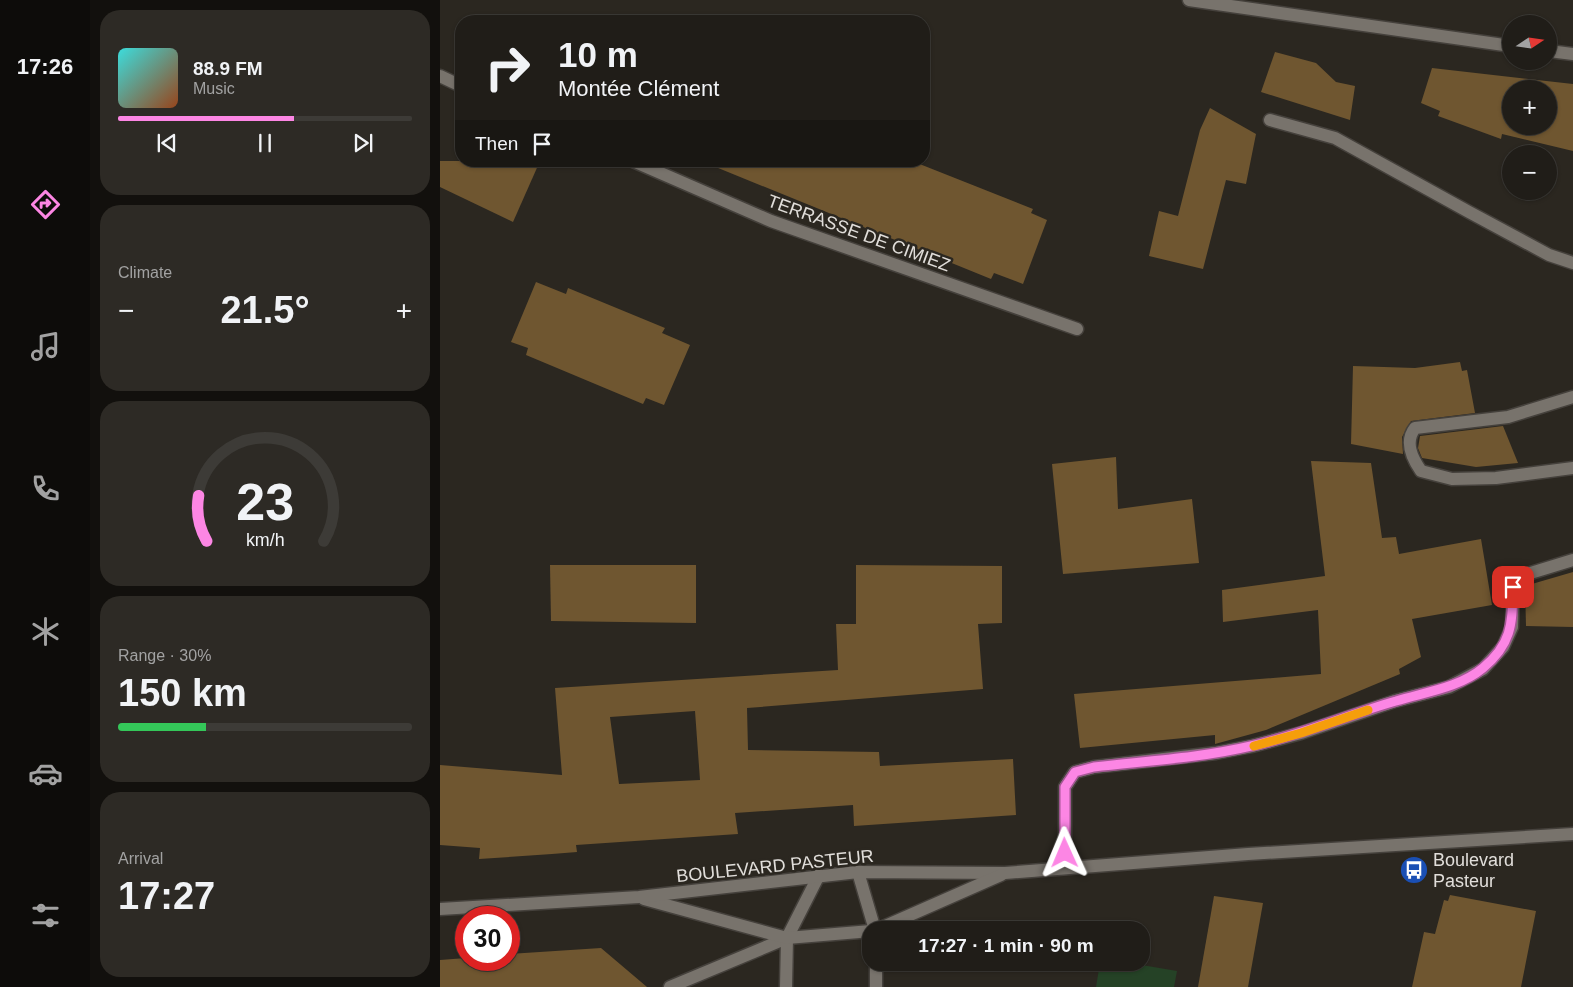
<!DOCTYPE html>
<meta charset="utf-8">
<style>
body{margin:0;font-family:Helvetica,sans-serif;background:#2d2a25;color:#f1f3f6;height:100vh;display:flex;flex-direction:column;font-size:19px;white-space:nowrap}
*{box-sizing:border-box;margin:0}
p{font-size:16px;color:#a2a2a2}
.icon{flex:none;width:28px;height:28px;fill:none;stroke:currentColor;stroke-width:2;stroke-linecap:round;stroke-linejoin:round}
.map{position:relative;flex:1;overflow:hidden}
.sheet{display:flex;flex-direction:column;gap:10px;padding:10px;background:#12100d;width:350px}
.sheet>*{flex:none}
.hud{position:absolute;left:15px;top:15px;width:475px;height:152px;border-radius:20px;box-shadow:0 1px 4px #0004,0 0 0 1px #3d3b37;background:#201d18;color:#f1f3f6;overflow:hidden}
.needle{width:32px;rotate:77deg}
.fabs{position:absolute;left:1062px;top:15px;display:grid;gap:10px}
.fabs a{display:grid;place-items:center;width:55px;height:55px;border-radius:50%;background:#201d18;box-shadow:0 1px 4px #0004,0 0 0 1px #3d3b37;font-size:25px}
.speed{position:absolute;left:15px;top:906px;display:flex;gap:10px;font-size:25px;font-weight:700;text-align:center}
.speed>*{display:grid;place-content:center;width:65px;height:65px;border-radius:50%;background:#201d18;box-shadow:0 1px 4px #0004,0 0 0 1px #3d3b37;line-height:1}
.speed .limit{border:8px solid #d22;background:#fff;color:#111}
.pin{position:absolute;display:grid;place-items:center;width:42px;height:42px;color:#fff;margin:-21px;border-radius:10px;box-shadow:0 2px 8px #0006}
.me{position:absolute;width:55px;margin:-28px;rotate:359deg;stroke-linejoin:round;filter:drop-shadow(0 0 4px #0008)}
.turn{display:flex;align-items:center;gap:18px;height:105px;padding:0 20px;font-size:22px}
.turn .icon{width:65px;height:65px;stroke-width:2.5}
.turn b{display:block;font-size:35px;line-height:42px}
.then{display:flex;align-items:center;height:48px;padding:0 20px;background:#0003;gap:10px;font-size:19px}
.big{font-size:38px;font-weight:600;line-height:1.1}
.sheet .card{flex:1;display:flex;flex-direction:column;justify-content:center;gap:8px;min-width:0;padding:0 18px;border-radius:20px;background:#2d2a25}
.sheet .dial{align-items:center;gap:0}
.dial svg{height:130px;overflow:visible;fill:none;stroke:#3d3b37;stroke-width:7;stroke-linecap:round;text-anchor:middle}
.dial text{fill:#f1f3f6;stroke:none}
.song{display:flex;align-items:center;gap:15px}
.cover{width:60px;height:60px;border-radius:8px;background:linear-gradient(135deg,hsl(180 70% 55%),hsl(20 70% 35%))}
.played{height:5px;border-radius:2px;background:linear-gradient(90deg,#fc86e4 60%,#3d3b37 60%)}
.keys{display:flex;justify-content:space-around;direction:ltr}
.heat{display:flex;justify-content:space-between;align-items:center;font-size:28px;direction:ltr}
.charge{height:8px;border-radius:4px;background:linear-gradient(90deg,#34c759 30%,#3d3b37 0)}
.trip{position:absolute;left:422px;top:921px;width:288px;height:50px;border-radius:20px;background:#201d18;box-shadow:0 1px 4px #0004,0 0 0 1px #3d3b37;font-weight:600;line-height:50px;text-align:center}
main{display:flex;flex:1;min-height:0}
.tabs{display:flex;flex-direction:column;width:90px;justify-content:space-around;align-items:center;background:#0d0c0a;color:#a2a2a2}
.tabs .icon{width:35px;height:35px}
.tabs .active{color:#fc86e4}
.tabs b{font-size:22px;color:#f1f3f6}
.map>svg:first-child{display:block}
</style>
<main>
<nav class="tabs">
<b>17:26</b>
<svg class="icon active" aria-label="directions" viewBox="0 0 24 24"><path d="M12 3l9 9-9 9-9-9zM9 14v-3h6M13 9l2 2-2 2"/></svg>
<svg class="icon" aria-label="music" viewBox="0 0 24 24"><path d="M9 18V5l10-2v13"/><circle cx="6" cy="18" r="3"/><circle cx="16" cy="16" r="3"/></svg>
<svg class="icon" aria-label="phone" viewBox="0 0 24 24"><path d="M5 4h4l2 5-3 2q2 4 5 5l2-3 5 2v4C11 20 4 13 5 4z"/></svg>
<svg class="icon" aria-label="climate" viewBox="0 0 24 24"><path d="M12 3v18M4 7l16 10M4 17L20 7"/></svg>
<svg class="icon" aria-label="car" viewBox="0 0 24 24"><path d="M5 17H2v-5l4-1 3-4h7l3 4 3 1v5h-3M9 17h6M6 11h13"/><circle cx="7" cy="17" r="2"/><circle cx="17" cy="17" r="2"/></svg>
<svg class="icon" aria-label="filters" viewBox="0 0 24 24"><path d="M4 7h16M4 17h16"/><circle cx="9" cy="7" r="2"/><circle cx="15" cy="17" r="2"/></svg>
</nav>
<section class="sheet">
<div class="card">
<div class="song"><i class="cover"></i><div><b>88.9 FM</b><p>Music</p></div></div>
<div class="played"></div>
<div class="keys"><svg class="icon" aria-label="previous" viewBox="0 0 24 24"><path d="M18 5L8 12l10 7zM5 5v14"/></svg><svg class="icon" aria-label="pause" viewBox="0 0 24 24"><path d="M8 5v14M16 5v14"/></svg><svg class="icon" aria-label="next" viewBox="0 0 24 24"><path d="M6 5l10 7-10 7zM19 5v14"/></svg></div>
</div>
<div class="card"><p>Climate</p>
<div class="heat"><a>−</a><b class="big">21.5°</b><a>+</a></div>
</div>
<div class="card dial"><svg viewBox="0 0 100 80">
<path d="M14 69A42 42 0 1 1 86 69"/>
<path d="M14 69A42 42 0 0 1 9 41" stroke="#fc86e4"/>
<text x="50" y="56" font-size="32" font-weight="700">23</text>
<text x="50" y="72" font-size="11">km/h</text>
</svg></div>
<div class="card"><p>Range · 30%</p><b class="big">150 km</b><div class="charge"></div></div>
<div class="card"><p>Arrival</p><b class="big">17:27</b></div>
</section>
<div class="map">
<svg width="1133" height="987" viewBox="0 0 1133 987">
<rect width="100%" height="100%" fill="#2b2720"/>
<!-- green -->
<polygon fill="#254226" points="660,963 690,963 737,971 734,987 656,987"/>
<!-- building -->
<g fill="#6f5630" fill-rule="evenodd">
<polygon points="835,52 876,63 896,82 915,86 910,120 821,92"/>
<path d="M 992,68 L 1133,84 L 1133,151 L 1062,134 L 1061,139 L 998,116 L 1000,111 L 981,103 ZM 1071,89 L 1109,89 L 1109,126 L 1071,126 Z"/>
<polygon points="770,108 816,134 806,184 786,180 763,269 709,256 719,211 738,216 760,130"/>
<polygon points="0,161 100,161 73,222 0,187"/>
<polygon points="261,161 472,161 593,209 591,213 607,220 583,284 554,273 551,279"/>
<polygon points="96,282 126,294 128,288 225,328 222,333 250,345 224,405 206,398 203,404 86,355 88,348 71,342"/>
<polygon points="1020,362 1022,371 1027,370 1035,413 971,421 962,437 963,454 911,444 913,366 975,368"/>
<polygon points="1063,426 1078,463 1036,467 982,458 978,448 980,436"/>
<polygon points="676,457 678,509 752,499 759,563 623,574 612,464"/>
<polygon points="871,461 931,463 942,538 956,537 959,554 1041,539 1052,605 972,619 981,657 959,669 960,674 826,730 775,744 775,735 640,748 634,694 881,674 878,610 783,622 782,590 885,576"/>
<polygon points="110,565 256,565 256,623 111,621"/>
<path d="M 416,565 L 562,566 L 562,623 L 538,624 L 543,689 L 307,708 L 308,750 L 439,752 L 440,766 L 573,759 L 576,815 L 414,826 L 413,805 L 295,813 L 298,834 L 136,845 L 137,852 L 112,854 L 39,859 L 40,848 L 0,845 L 0,765 L 122,775 L 115,688 L 398,670 L 396,624 L 416,624 ZM 255,711 L 260,780 L 179,784 L 170,717 Z"/>
<polygon points="1133,572 1133,627 1086,626 1085,586"/>
<polygon points="1010,895 1096,911 1081,987 972,987 984,932 995,934 1004,900 1008,901"/>
<polygon points="774,896 823,903 808,987 758,987"/>
<polygon points="161,948 207,987 0,987 0,960 26,958 26,960 69,960 69,954"/>
</g>
<g fill="none" stroke-linecap="round" stroke-linejoin="round">
<defs>
<polyline id="service" points="230,987 347,938"/>
<g id="minor">
<polyline points="749,0 1071,46"/>
<polyline points="1109,51 1133,54"/>
<polyline points="0,76 21,86"/>
<polyline points="830,120 895,138 1029,212 1109,255 1133,263"/>
<polyline points="193,161 331,221 637,329"/>
<path d="M 1133,397 L 1068,417 L 975,428 C 964,442 972,458 981,471 L 1012,479 L 1056,478 L 1133,468"/>
<polyline points="625,868 625,787 635,772 654,767 776,753 812,746 861,733 955,701 1009,687 1043,669 1063,647 1072,627 1073,587 1081,576 1133,560"/>
<polyline points="418,872 435,930"/>
<polyline points="436,962 436,987"/>
<polyline points="346,987 347,938 379,875"/>
</g>
<g id="tertiary">
<polyline points="204,899 347,938 431,931"/>
<polyline points="0,909 199,897 418,872 565,873 808,854 1133,834"/>
<polyline points="436,930 561,875"/>
</g>
</defs>
<!-- service casing -->
<use href="#service" stroke="#45413c" stroke-width="15"/>
<!-- minor casing -->
<use href="#minor" stroke="#45413c" stroke-width="15"/>
<!-- tertiary casing -->
<use href="#tertiary" stroke="#45413c" stroke-width="15"/>
<!-- service -->
<use href="#service" stroke="#78736c" stroke-width="12"/>
<!-- minor -->
<use href="#minor" stroke="#78736c" stroke-width="12"/>
<!-- tertiary -->
<use href="#tertiary" stroke="#78736c" stroke-width="12"/>
</g>
<g fill="none" stroke-linecap="round" stroke-linejoin="round">
<defs>
<path id="route" d="M 625,853 L 625,787 L 635,772 L 654,767 C 706,761 760,758 811,746 C 861,735 907,715 956,701 C 985,692 1019,688 1043,668 C 1073,643 1072,623 1073,587"/>
</defs>
<!-- route casing -->
<use href="#route" stroke="#a45794" stroke-width="12"/>
<!-- route -->
<use href="#route" stroke="#fc86e4" stroke-width="9"/>
<!-- slow -->
<polyline stroke="#f59e0b" stroke-width="9" points="814,746 861,733 928,710"/>
</g>
<!-- icons -->
<defs>
<symbol id="bus-disc" viewBox="-11 -11 22 22"><circle r="9.5" fill="#1a4fb4" stroke="#2b2720"/><path d="M-5-6H5V4H4V6H2V4H-2V6H-4V4H-5ZM-3.5-4V0h7V-4ZM-3.5 1.2v1.5H-2V1.2ZM2 1.2v1.5H3.5V1.2Z" fill="#fff"/></symbol>
</defs>
<g fill-rule="evenodd">
<use href="#bus-disc" x="958" y="854" width="32" height="32"/>
</g>
<g text-anchor="middle" stroke-width="5" stroke-linejoin="round" paint-order="stroke">
<!-- street labels -->
<g font-size="18" fill="#e1deda" stroke="#2b2720">
<text transform="translate(419 233) rotate(20)" y="6">TERRASSE DE CIMIEZ</text>
<text transform="translate(335 866) rotate(-6)" y="6">BOULEVARD PASTEUR</text>
</g>
<!-- poi labels -->
<g font-size="18" fill="#e1deda" stroke="#2b2720" text-anchor="start">
<text x="993" y="866">Boulevard<tspan x="993" dy="21">Pasteur</tspan></text>
</g>
</g>
</svg>
<div class="fabs">
<a><svg class="needle" viewBox="-14 -14 28 28"><path d="M0-13l5 13h-10z" fill="#e53935"/><path d="M0 13l5-13h-10z" fill="#a2a2a2"/></svg></a>
<a>+</a>
<a>−</a>
</div>
<div class="speed"><div class="limit">30</div></div>
<div class="pin" style="left:1073px;top:587px;background:#d93025"><svg class="icon" aria-label="arrive" viewBox="0 0 24 24"><path d="M6 21V4h12l-3 4 3 4H6"/></svg></div>
<svg class="me" style="left:625px;top:853px" viewBox="-20 -20 40 40"><path d="M0-17L14 15 0 8-14 15z" fill="#fc86e4" stroke="#fff" stroke-width="4"/></svg>
<div class="trip">17:27 · 1 min · 90 m</div>
<div class="hud">
<div class="turn"><svg class="icon" aria-label="right" viewBox="0 0 24 24"><path d="M7 20v-9h11M14 6l5 5-5 5"/></svg><div><b>10 m</b>Montée Clément</div></div>
<div class="then">Then<svg class="icon" aria-label="arrive" viewBox="0 0 24 24"><path d="M6 21V4h12l-3 4 3 4H6"/></svg></div>
</div>
</div>
</main>
